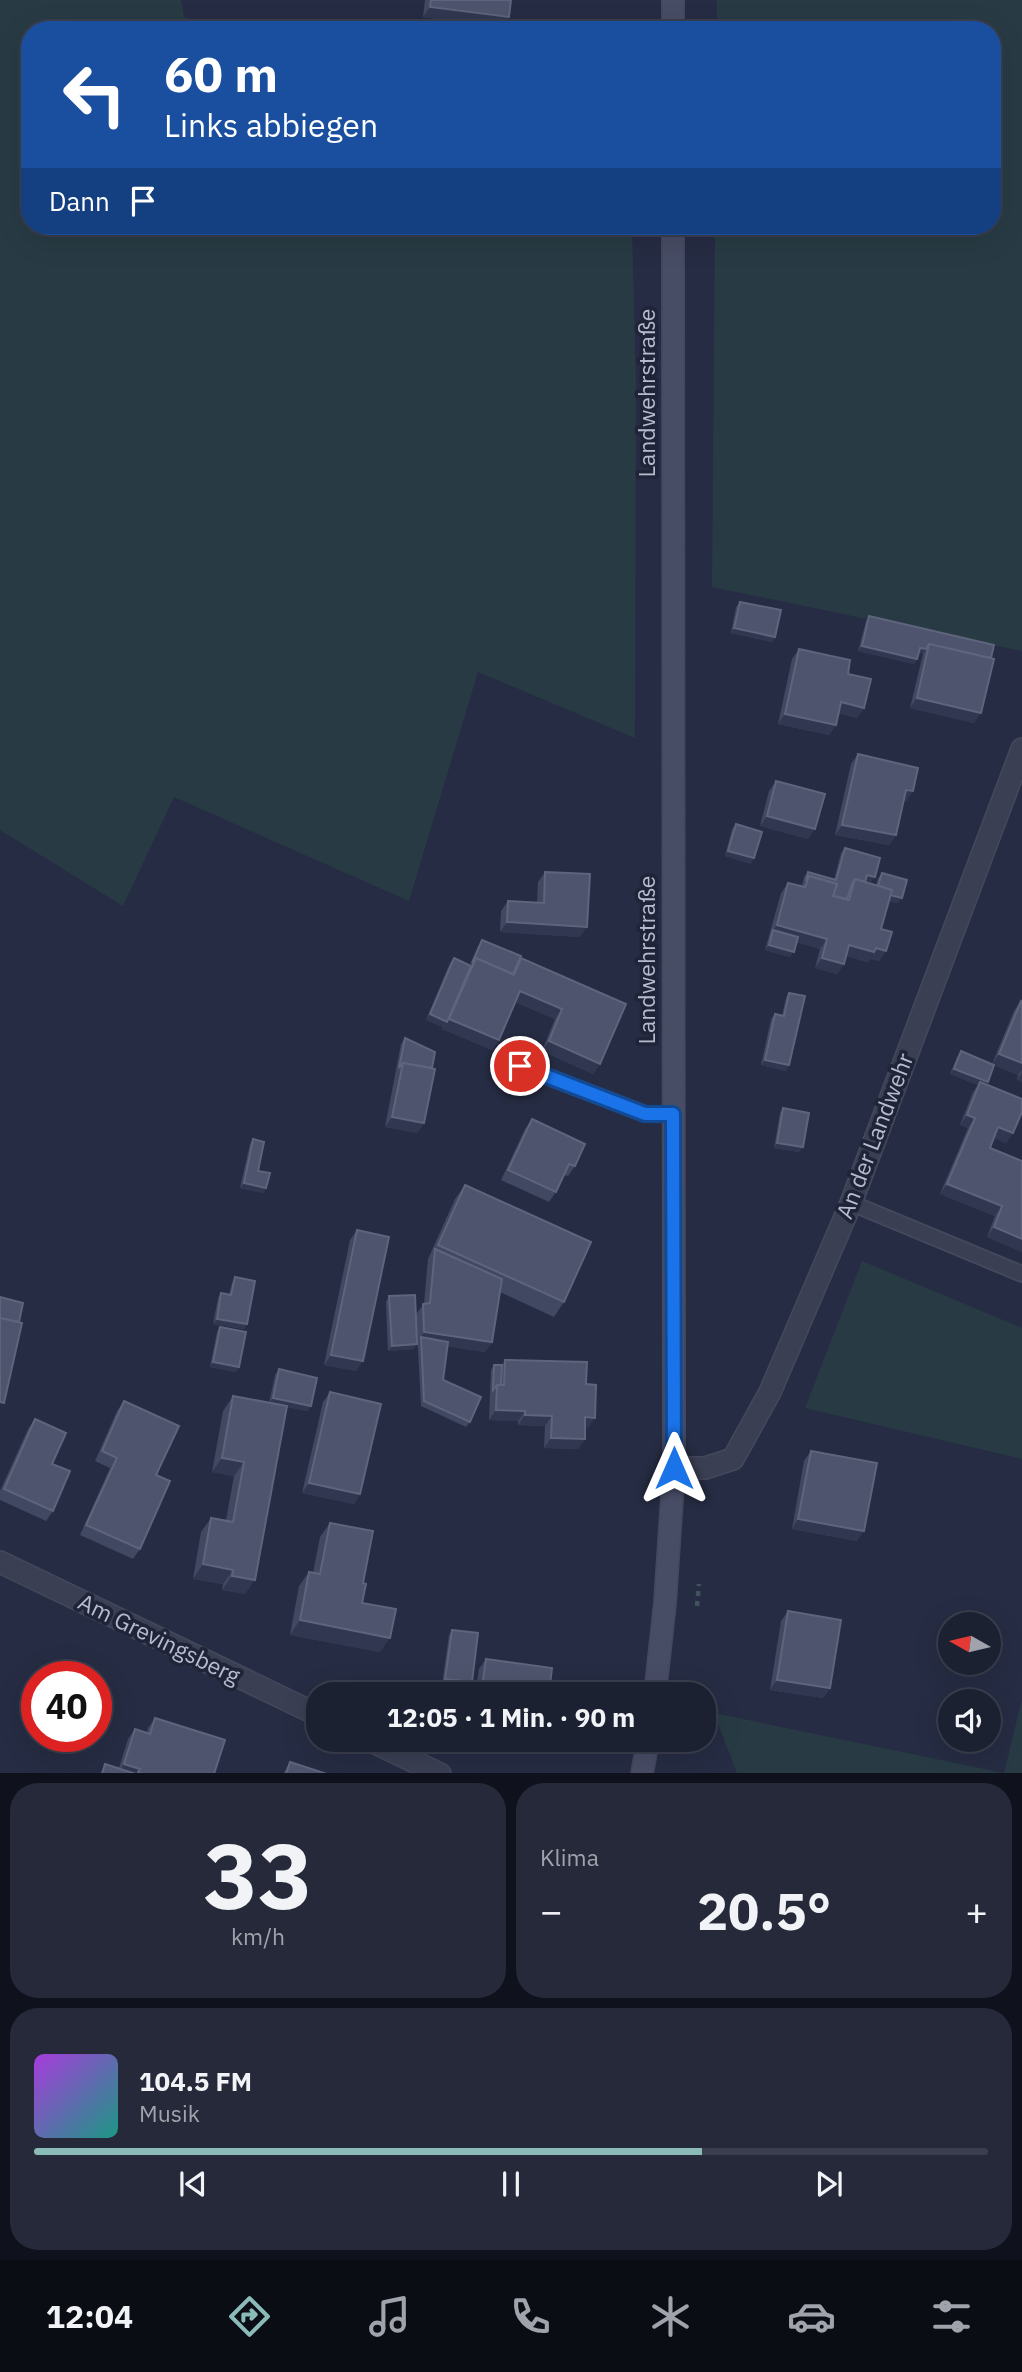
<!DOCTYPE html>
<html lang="de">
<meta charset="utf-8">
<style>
body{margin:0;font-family:"IBM Plex Sans",sans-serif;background:#25293a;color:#f1f3f6;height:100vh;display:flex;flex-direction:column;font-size:26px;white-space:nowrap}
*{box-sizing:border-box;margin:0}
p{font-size:23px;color:#a0a3ac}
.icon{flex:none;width:38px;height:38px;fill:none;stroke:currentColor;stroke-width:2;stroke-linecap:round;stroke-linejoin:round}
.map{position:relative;height:1773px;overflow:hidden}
.side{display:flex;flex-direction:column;gap:10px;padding:10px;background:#0f121c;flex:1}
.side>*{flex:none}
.top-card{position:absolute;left:21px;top:21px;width:980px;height:214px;border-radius:28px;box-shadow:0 7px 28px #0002,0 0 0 2px #3a3e4d;background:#1a4fa0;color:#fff;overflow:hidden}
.needle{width:46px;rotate:278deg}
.tools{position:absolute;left:938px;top:1612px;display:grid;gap:14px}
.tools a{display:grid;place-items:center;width:63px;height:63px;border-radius:50%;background:#1c2132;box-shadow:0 7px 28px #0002,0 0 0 2px #3a3e4d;font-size:35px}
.speed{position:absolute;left:21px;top:1661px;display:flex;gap:14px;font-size:35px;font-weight:700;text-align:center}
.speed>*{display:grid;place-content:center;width:91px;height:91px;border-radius:50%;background:#1c2132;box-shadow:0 7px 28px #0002,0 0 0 2px #3a3e4d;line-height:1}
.speed .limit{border:10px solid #d22;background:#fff;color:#111}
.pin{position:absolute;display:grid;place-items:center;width:60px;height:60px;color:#fff;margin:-30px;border:4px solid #fff;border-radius:50%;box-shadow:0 2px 7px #0007}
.me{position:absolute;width:77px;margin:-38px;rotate:0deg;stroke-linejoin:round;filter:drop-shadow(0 0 5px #0008)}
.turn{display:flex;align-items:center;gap:24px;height:147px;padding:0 28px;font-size:32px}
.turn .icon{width:91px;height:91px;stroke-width:2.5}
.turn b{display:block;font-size:49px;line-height:60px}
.then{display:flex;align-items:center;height:66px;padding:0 28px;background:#0003;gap:14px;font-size:26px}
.big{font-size:52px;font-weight:700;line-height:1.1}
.side .widget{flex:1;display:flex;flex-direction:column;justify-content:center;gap:10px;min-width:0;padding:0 24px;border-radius:28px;background:#25293a}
.side .dial{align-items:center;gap:0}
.dial b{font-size:91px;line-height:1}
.song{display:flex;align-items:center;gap:21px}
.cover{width:84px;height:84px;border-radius:10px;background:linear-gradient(135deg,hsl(280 70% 55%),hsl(170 70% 35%))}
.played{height:7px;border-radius:4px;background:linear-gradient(90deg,#8bbbb9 70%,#3a3e4d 70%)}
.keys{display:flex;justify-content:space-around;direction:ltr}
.heat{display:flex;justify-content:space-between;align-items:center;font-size:38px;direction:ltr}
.side .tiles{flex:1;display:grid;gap:10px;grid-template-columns:1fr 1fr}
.widget:last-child{grid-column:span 2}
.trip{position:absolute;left:306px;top:1682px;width:410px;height:70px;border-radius:28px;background:#1c2132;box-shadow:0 7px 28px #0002,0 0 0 2px #3a3e4d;font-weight:700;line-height:70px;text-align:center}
.dock{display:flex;height:112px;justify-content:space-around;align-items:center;background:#0b0d14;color:#a0a3ac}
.dock .icon{width:49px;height:49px}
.dock .current{color:#8bbbb9}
.dock b{font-size:32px;color:#f1f3f6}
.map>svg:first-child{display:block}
</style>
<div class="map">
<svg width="1022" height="1774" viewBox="0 0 1022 1774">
<rect width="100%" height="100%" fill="#262c43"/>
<!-- green -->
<g fill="#283b44">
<polygon points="0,0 181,0 184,17 228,30 30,30 30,226 632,226 636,388 635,738 478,672 409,901 174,797 123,906 0,830"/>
<polygon points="717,0 1022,0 1022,651 712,587 715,226 992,226 992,30 717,30"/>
<polygon points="862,1261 1022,1328 1022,1459 805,1408"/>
<polygon points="1022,1699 1022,1774 737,1773 714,1713 1004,1773"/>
</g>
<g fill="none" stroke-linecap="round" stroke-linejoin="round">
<defs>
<g id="lane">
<polyline points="520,1066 645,1114 673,1114"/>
<polyline points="851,1203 1022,1274"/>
</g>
<g id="street">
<polyline points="674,1468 705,1468 733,1459 770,1392 851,1203 1022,749"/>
<polyline points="0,1562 318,1715"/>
<polyline points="369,1740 440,1774"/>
</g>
<g id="secondary">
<polyline points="673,30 673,0"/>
<polyline points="655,1694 665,1603 674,1468 673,226"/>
<polyline points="642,1774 648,1740"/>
</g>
</defs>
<!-- lane casing -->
<use href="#lane" stroke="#44485c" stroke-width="18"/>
<!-- street casing -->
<use href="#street" stroke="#44485c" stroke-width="24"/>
<!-- secondary casing -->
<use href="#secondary" stroke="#44485c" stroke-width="24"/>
<!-- path -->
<polyline stroke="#41545c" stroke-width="4.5" stroke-dasharray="5 5" stroke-linecap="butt" points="697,1606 699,1584"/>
<!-- lane -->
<use href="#lane" stroke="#3a3f53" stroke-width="14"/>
<!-- street -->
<use href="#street" stroke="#3a3f53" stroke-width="21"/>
<!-- secondary -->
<use href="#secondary" stroke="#484d66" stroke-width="21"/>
</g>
<!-- wall -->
<g fill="#414861">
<polygon points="425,0 511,0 509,17 502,27 423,17"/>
<polygon points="740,602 775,637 772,642 731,633 736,607"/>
<polygon points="869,616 994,645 974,723 910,708 923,654 919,653 917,659 914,664 858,651 866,621"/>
<polygon points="799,649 848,674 864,708 857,718 838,713 836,725 829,735 778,724 792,659"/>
<polygon points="858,754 913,791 906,801 903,801 896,835 889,845 835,835 851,764"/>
<polygon points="776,781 808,839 760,826 769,791"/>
<polygon points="736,824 751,864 725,856 732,829"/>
<polygon points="845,848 871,882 865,880 865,882 876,885 878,878 882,873 902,898 898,903 889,901 881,929 886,951 879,961 870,959 867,962 846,956 844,964 837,974 815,968 820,949 796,942 790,957 765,950 781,893 788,883 802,886 804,877 808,872 834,880 841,853"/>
<polygon points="545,872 580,937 500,932 501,911 508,901 537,903 538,882"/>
<polygon points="482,940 519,961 521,958 600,1064 593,1074 542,1051 555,1019 515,1002 499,1040 492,1050 442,1029 443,1027 426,1020 450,963 454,958 470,965 479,945"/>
<polygon points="789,993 786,1071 761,1065 771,1019 775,1014 782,1015 786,998"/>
<polygon points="1022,999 1022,1082 1017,1080 1018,1075 994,1065 986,1085 1013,1133 1006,1143 994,1138 990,1148 1022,1161 1022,1252 987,1237 995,1216 940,1194 968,1128 960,1125 973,1092 978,1085 950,1074 957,1057 961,1051 992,1064 1014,1011"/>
<polygon points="405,1038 432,1068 424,1123 417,1133 385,1127 401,1044"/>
<polygon points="783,1108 803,1147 799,1152 774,1148 780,1113"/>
<polygon points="532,1119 575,1166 568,1176 564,1175 556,1192 549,1202 501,1180 525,1129"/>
<polygon points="253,1139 258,1171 266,1188 263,1193 240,1188 250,1144"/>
<polygon points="465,1185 564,1302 554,1317 500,1292 492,1342 485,1352 447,1346 443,1380 470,1422 466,1427 421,1406 416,1314 424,1304 428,1259 455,1199"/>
<polygon points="357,1230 356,1371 324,1365 350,1240"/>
<polygon points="235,1277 247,1324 244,1329 213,1324 218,1298 221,1293 229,1295 232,1283"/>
<polygon points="389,1296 414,1349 388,1351 386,1302"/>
<polygon points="220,1327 236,1372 210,1367 217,1332"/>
<polygon points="505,1360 586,1384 588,1428 585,1428 585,1439 578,1449 544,1448 545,1426 518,1425 518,1421 489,1420 491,1370 494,1365 502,1365"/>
<polygon points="279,1369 311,1406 307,1411 287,1407 245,1594 222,1590 223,1584 193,1579 201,1532 211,1518 226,1520 234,1476 212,1472 223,1411 233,1396 269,1403 275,1375"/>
<polygon points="330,1392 360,1494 354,1504 302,1493 323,1402"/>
<polygon points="124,1401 156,1475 140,1549 133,1559 80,1535 110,1468 95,1461 117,1411"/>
<polygon points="35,1419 52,1464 53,1511 46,1521 0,1500 0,1491 28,1429"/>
<polygon points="811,1451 857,1541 792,1529 804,1461"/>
<polygon points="330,1523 363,1583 362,1603 380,1652 290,1635 299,1586 309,1572 313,1573 320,1537"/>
<polygon points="788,1611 830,1688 823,1698 770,1690 781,1621"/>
<polygon points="452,1630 472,1682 468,1687 442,1684 449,1635"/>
<polygon points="486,1659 549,1694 475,1694 479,1669"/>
<polygon points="155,1718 214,1774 100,1774 105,1764 119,1768 128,1739 135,1729 147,1733 148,1728"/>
<polygon points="290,1762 327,1774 283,1774"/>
</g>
<!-- shaded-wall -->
<g fill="#313750">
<polygon points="430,7 509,17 502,27 423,17"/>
<polygon points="734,628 775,637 772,642 731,633"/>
<polygon points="862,646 917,659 914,664 858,651"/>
<polygon points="920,648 926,649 923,654 917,653"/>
<polygon points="917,698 981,713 974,723 910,708"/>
<polygon points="841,702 864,708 857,718 834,712"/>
<polygon points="785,714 836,725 829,735 778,724"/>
<polygon points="906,790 913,791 906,801 899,800"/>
<polygon points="767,816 815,829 808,839 760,826"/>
<polygon points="842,825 896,835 889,845 835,835"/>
<polygon points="728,851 754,858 751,864 725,856"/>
<polygon points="867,875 875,877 871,882 864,880"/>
<polygon points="877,891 902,898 898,903 873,896"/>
<polygon points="507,922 587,927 580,937 500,932"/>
<polygon points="777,925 827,939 820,949 772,935 773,930"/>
<polygon points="769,945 794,952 790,957 765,950"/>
<polygon points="849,945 876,948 886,951 879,961 870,959 867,962 842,955"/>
<polygon points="822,958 844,964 837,974 815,968"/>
<polygon points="520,991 562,1009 555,1019 513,1001"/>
<polygon points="430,1014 447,1022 443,1027 426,1020"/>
<polygon points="449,1019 499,1040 492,1050 442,1029"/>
<polygon points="549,1041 600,1064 593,1074 542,1051"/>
<polygon points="999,1054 1022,1063 1022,1070 1018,1075 992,1064"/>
<polygon points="765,1060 789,1065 786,1071 761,1065"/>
<polygon points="954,1069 988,1082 984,1087 950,1074"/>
<polygon points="1022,1072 1022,1082 1017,1080"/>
<polygon points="967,1115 975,1118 968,1128 960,1125"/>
<polygon points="392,1117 424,1123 417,1133 385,1127"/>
<polygon points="998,1127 1013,1133 1006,1143 991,1137"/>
<polygon points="777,1143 803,1147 799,1152 774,1148"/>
<polygon points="244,1183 266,1188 263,1193 240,1188"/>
<polygon points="947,1184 1002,1206 995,1216 940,1194"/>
<polygon points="994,1227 1022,1239 1022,1252 987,1237"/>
<polygon points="217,1319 247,1324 244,1329 213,1324"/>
<polygon points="424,1332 492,1342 485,1352 421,1342 421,1337"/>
<polygon points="417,1344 414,1349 388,1351 392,1346"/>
<polygon points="331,1355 363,1361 356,1371 324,1365"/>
<polygon points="213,1362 239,1367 236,1372 210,1367"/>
<polygon points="273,1398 311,1406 307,1411 269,1403"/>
<polygon points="496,1410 525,1411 518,1421 489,1420"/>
<polygon points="525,1415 552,1416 545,1426 518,1425"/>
<polygon points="585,1417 595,1418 588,1428 578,1427"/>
<polygon points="551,1438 585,1439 578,1449 544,1448"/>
<polygon points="222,1458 244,1462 234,1476 212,1472"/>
<polygon points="309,1483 360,1494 354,1504 302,1493"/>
<polygon points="798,1519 864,1531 857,1541 792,1529"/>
<polygon points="203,1564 233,1570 223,1584 193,1579"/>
<polygon points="232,1576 255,1580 245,1594 222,1590"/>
<polygon points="300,1620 390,1638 380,1652 290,1635"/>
<polygon points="445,1679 472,1682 468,1687 442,1684"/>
<polygon points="777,1680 830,1688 823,1698 770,1690"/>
<polygon points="124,1764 140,1769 136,1774 118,1774"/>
</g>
<!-- building -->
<g fill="#4e546d" stroke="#5e647c" stroke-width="2">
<polygon points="431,0 511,0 509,17 430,7"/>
<polygon points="740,602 781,610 775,637 734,628"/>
<polygon points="869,616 994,645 991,658 929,644 926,649 920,648 917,659 862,646"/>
<polygon points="929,644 994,659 981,713 917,698"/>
<polygon points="799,649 850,660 848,674 871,679 864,708 841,702 836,725 785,714"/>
<polygon points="858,754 918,768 913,791 906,790 896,835 842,825"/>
<polygon points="776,781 825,794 815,829 767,816"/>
<polygon points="736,824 762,832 754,858 728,851"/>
<polygon points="845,848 880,858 875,877 867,875 865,882 855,879 852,884 847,899 833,896 837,884 809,876 806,881 808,872 836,880"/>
<polygon points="545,872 590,874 587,927 507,922 508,901 544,903"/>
<polygon points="882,873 907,880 902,898 890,895 892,890 878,886"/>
<polygon points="809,876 837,884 833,896 849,900 855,879 892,890 881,929 892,932 886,951 876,948 874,952 849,945 844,964 822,958 827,939 777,925 788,883 805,887"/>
<polygon points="773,930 798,937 794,952 769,945"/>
<polygon points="482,940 521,956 513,974 476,958 472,963"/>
<polygon points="454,958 471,966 447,1022 430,1014"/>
<polygon points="476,958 514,975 521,958 626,1004 600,1064 549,1041 562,1009 520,991 499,1040 449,1019"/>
<polygon points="789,993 805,996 789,1065 765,1060 775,1014 784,1016"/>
<polygon points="1021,1001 1022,1002 1022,1063 999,1054"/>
<polygon points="405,1038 435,1052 432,1068 403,1063 399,1068"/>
<polygon points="961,1051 994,1065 988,1082 954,1069"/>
<polygon points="403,1063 435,1069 424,1123 392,1117"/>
<polygon points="980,1082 1022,1099 1022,1112 1013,1133 998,1127 990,1148 1022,1161 1022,1239 994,1227 1002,1206 947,1184 975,1118 967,1115"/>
<polygon points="783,1108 809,1113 803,1147 777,1143"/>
<polygon points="532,1119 585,1144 575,1166 569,1164 556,1192 508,1170"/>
<polygon points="253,1139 264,1142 258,1171 270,1173 266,1188 244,1183"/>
<polygon points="465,1185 591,1242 564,1302 438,1245"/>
<polygon points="357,1230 389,1237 363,1361 331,1355"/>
<polygon points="435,1249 502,1279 492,1342 424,1332 423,1304 430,1303"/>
<polygon points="235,1277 255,1281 247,1324 217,1319 221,1293 231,1295"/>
<polygon points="415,1295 417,1344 392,1346 389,1296"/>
<polygon points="0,1297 23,1303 19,1322 0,1318"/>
<polygon points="0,1318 22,1323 4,1403 0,1402"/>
<polygon points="220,1327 246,1332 239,1367 213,1362"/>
<polygon points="421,1337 448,1342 443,1380 481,1397 470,1422 424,1401"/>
<polygon points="505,1360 587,1362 586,1384 596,1385 595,1418 585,1417 585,1439 551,1438 552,1416 525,1415 525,1411 496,1410 497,1385 504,1385"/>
<polygon points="494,1365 502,1365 501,1385 497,1385 493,1390"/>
<polygon points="279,1369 317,1378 311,1406 273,1398"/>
<polygon points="330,1392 381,1404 360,1494 309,1483"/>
<polygon points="233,1396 287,1406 255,1580 232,1576 233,1570 203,1564 211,1518 233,1522 244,1462 222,1458"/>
<polygon points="124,1401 179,1426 156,1475 170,1481 140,1549 86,1525 117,1458 102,1451"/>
<polygon points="35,1419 66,1433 52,1464 70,1471 53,1511 4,1489"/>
<polygon points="811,1451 877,1463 864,1531 798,1519"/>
<polygon points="330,1523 373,1531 363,1583 366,1584 362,1603 396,1609 390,1638 300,1620 309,1572 320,1574"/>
<polygon points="788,1611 841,1620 830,1688 777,1680"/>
<polygon points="452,1630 478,1633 472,1682 445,1679"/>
<polygon points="486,1659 552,1668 549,1694 481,1694"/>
<polygon points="155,1718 225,1740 214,1774 142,1774 138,1772 140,1769 124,1764 135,1729 150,1734"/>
<polygon points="290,1762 327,1774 286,1774"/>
<polygon points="105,1764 136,1774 102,1774"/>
</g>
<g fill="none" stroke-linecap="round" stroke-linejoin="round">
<defs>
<polyline id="route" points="520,1066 645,1114 673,1114 674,1468"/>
</defs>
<!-- route casing -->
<use href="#route" stroke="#114b97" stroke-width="18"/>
<!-- route -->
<use href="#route" stroke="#1a73e8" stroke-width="12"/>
</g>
<g text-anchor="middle" stroke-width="7" stroke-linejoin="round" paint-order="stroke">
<!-- street labels -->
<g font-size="23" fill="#b7bbcd" stroke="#1f2438">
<text transform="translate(647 393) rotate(-90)" y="8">Landwehrstraße</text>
<text transform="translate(647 960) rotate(-90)" y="8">Landwehrstraße</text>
<text transform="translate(875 1136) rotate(-69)" y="8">An der Landwehr</text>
<text transform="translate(159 1639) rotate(26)" y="8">Am Grevingsberg</text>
</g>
</g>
</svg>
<div class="tools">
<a><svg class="needle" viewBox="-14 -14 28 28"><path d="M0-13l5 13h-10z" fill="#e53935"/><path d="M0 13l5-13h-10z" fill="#a0a3ac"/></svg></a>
<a><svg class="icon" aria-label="sound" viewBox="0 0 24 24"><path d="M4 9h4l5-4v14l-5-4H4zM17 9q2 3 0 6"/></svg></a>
</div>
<div class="speed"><div class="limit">40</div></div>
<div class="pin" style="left:520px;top:1066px;background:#d93025"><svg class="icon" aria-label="arrive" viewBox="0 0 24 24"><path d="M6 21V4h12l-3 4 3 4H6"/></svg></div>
<svg class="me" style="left:674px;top:1468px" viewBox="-20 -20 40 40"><path d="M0-17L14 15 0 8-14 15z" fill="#1a73e8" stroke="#fff" stroke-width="4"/></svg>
<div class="trip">12:05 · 1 Min. · 90 m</div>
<div class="top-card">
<div class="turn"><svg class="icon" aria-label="left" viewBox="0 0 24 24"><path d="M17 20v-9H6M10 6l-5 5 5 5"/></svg><div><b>60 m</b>Links abbiegen</div></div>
<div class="then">Dann<svg class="icon" aria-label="arrive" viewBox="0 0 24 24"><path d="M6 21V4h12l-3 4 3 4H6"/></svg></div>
</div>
</div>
<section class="side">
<div class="tiles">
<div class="widget dial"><b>33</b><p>km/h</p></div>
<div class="widget"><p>Klima</p>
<div class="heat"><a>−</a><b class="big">20.5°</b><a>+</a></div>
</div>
<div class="widget">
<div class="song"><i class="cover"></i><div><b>104.5 FM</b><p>Musik</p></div></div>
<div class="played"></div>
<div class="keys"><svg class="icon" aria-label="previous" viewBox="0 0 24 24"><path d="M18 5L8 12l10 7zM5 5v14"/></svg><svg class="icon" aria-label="pause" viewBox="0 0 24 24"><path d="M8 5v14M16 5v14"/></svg><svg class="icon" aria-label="next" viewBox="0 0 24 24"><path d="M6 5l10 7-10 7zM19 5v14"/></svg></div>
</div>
</div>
</section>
<nav class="dock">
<b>12:04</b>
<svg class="icon current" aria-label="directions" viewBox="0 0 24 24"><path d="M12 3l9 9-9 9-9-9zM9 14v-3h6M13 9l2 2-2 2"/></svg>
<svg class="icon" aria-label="music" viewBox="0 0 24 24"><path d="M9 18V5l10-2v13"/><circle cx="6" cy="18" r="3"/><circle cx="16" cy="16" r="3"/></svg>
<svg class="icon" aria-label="phone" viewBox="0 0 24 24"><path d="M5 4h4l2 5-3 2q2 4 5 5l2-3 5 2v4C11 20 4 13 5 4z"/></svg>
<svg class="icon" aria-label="climate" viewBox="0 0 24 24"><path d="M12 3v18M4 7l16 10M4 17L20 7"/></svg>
<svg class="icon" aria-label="car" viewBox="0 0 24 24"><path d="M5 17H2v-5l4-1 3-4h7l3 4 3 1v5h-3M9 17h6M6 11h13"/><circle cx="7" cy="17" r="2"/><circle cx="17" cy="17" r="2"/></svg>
<svg class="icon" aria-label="filters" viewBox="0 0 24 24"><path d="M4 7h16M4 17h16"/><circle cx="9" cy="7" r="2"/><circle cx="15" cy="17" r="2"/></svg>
</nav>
